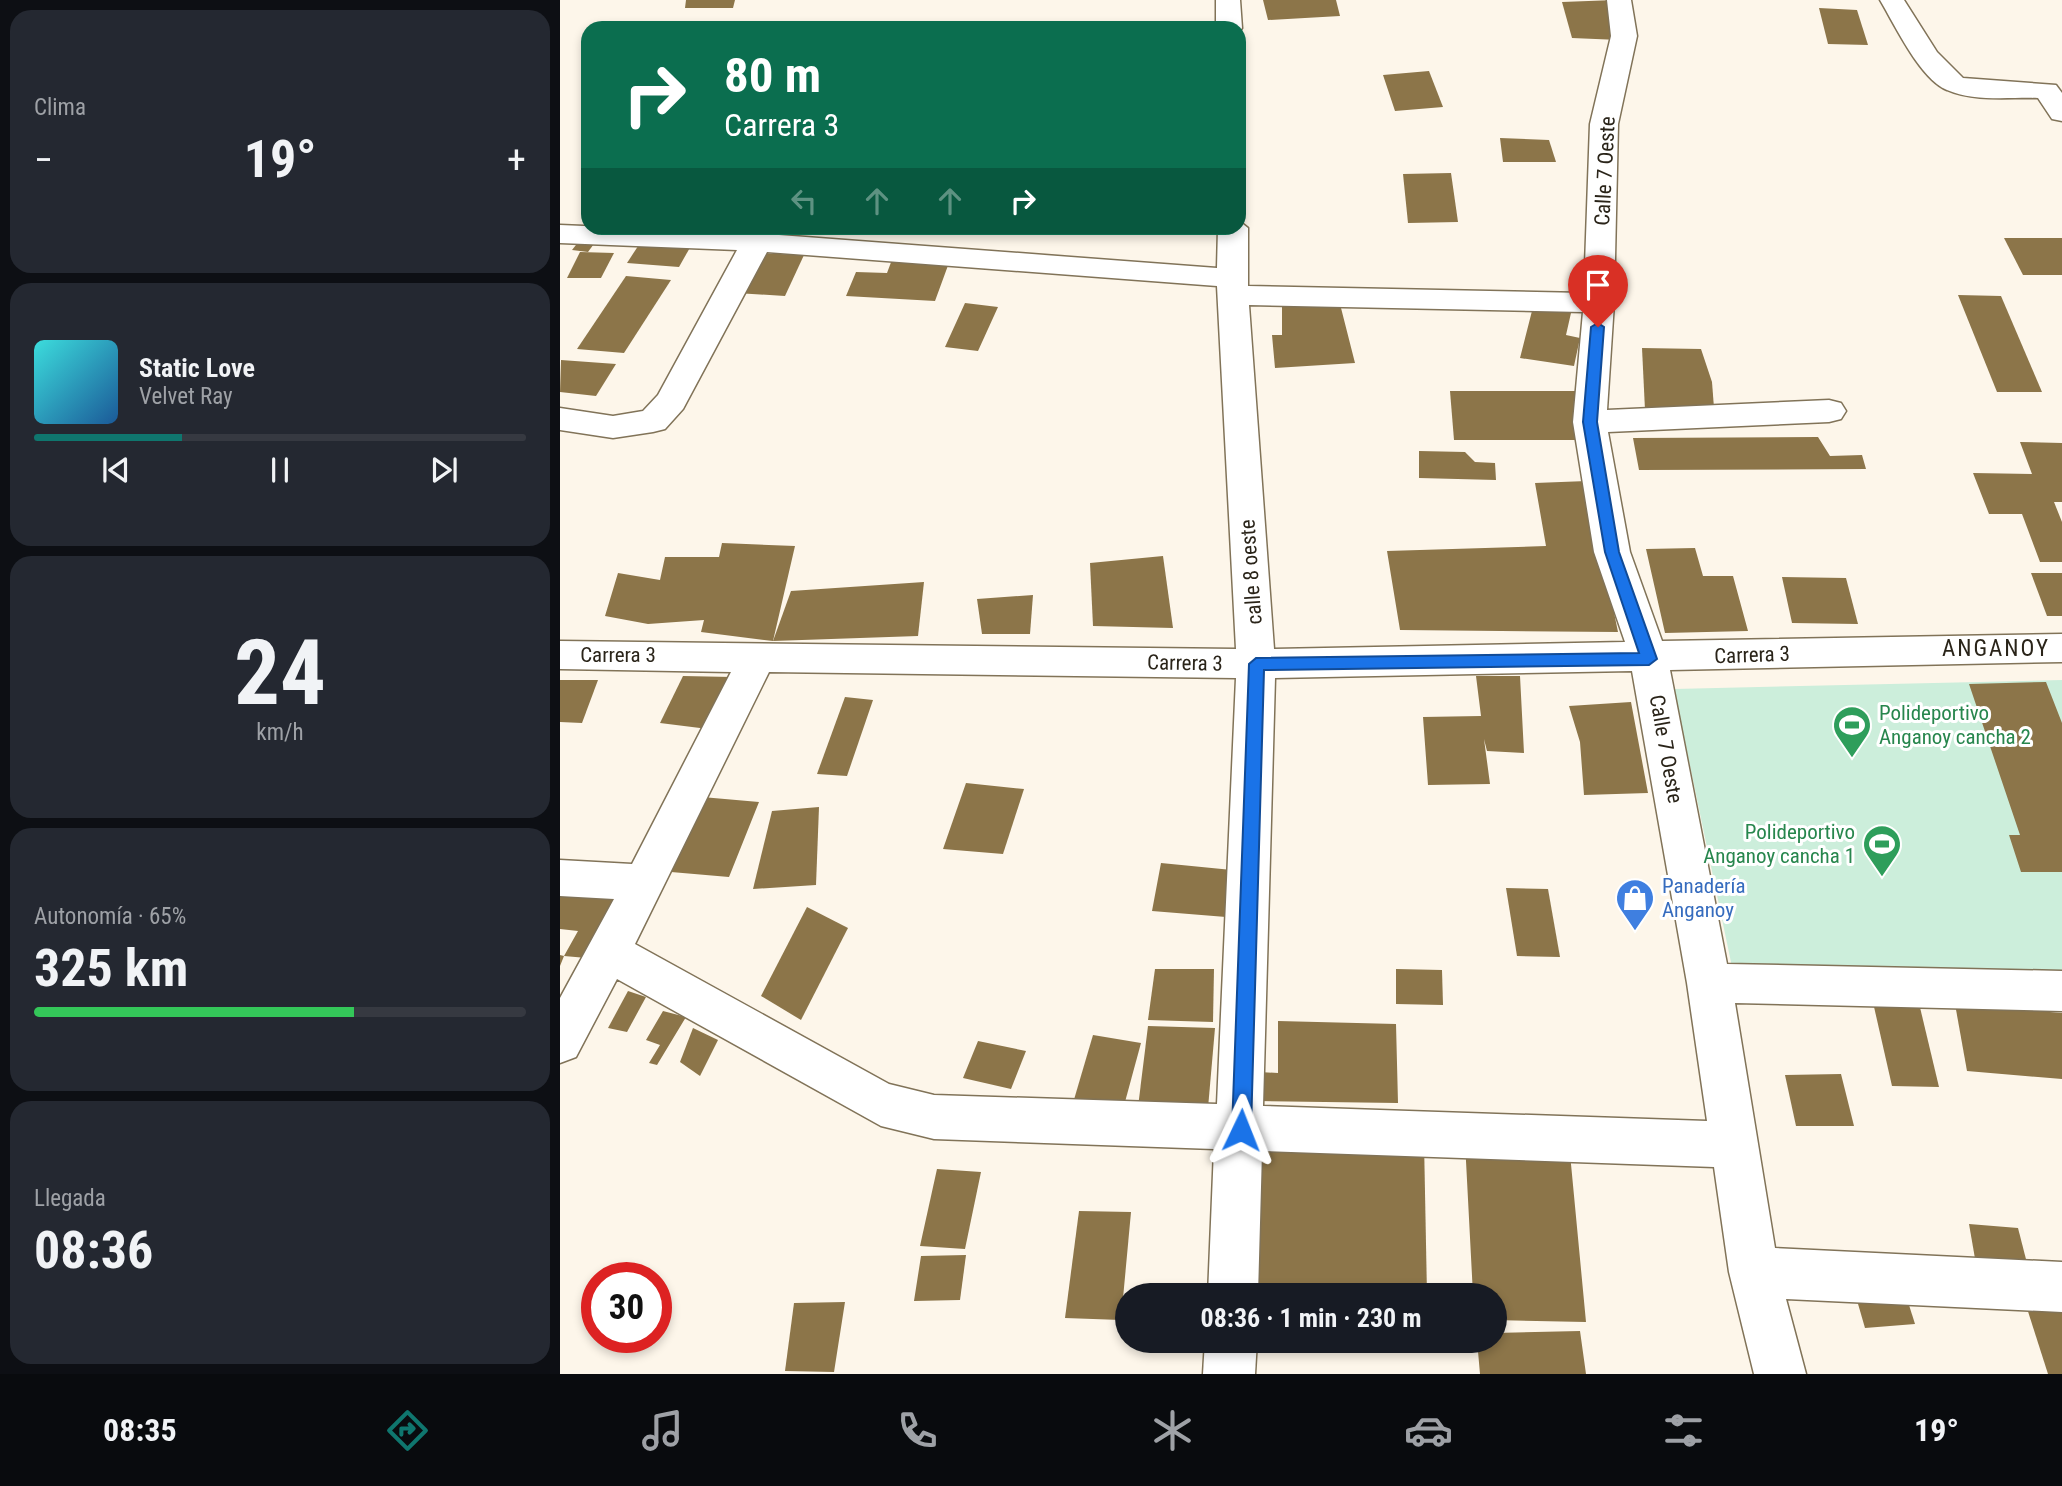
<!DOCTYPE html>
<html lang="es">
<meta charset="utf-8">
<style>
body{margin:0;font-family:"Roboto Condensed",sans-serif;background:#242831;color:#f1f3f6;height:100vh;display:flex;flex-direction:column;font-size:26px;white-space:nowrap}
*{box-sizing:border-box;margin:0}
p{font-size:23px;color:#9ea1a6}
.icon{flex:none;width:38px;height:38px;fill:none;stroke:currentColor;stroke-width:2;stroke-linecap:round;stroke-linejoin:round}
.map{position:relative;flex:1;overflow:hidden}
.sheet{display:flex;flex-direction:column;gap:10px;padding:10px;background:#0d0f14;width:560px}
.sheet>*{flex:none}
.top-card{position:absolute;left:21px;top:21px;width:665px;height:214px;border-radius:21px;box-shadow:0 4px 10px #0003;background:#0b6e4f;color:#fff;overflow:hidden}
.speed{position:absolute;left:21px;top:1262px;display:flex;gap:14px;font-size:35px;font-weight:700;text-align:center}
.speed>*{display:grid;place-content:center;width:91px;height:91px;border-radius:50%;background:#171b24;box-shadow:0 4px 10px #0003;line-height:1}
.speed .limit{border:10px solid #d22;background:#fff;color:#111}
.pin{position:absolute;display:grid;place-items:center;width:60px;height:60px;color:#fff;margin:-72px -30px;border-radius:50% 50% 50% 0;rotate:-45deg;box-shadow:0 0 7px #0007}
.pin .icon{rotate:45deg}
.me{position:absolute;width:77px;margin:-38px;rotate:2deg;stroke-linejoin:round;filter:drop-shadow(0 0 5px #0008)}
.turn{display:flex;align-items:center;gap:24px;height:147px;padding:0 28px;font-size:32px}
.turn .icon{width:91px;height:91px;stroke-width:2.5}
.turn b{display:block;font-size:49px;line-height:60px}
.lanes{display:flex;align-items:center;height:66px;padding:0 28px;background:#0003;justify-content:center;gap:35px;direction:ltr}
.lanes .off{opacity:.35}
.big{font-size:52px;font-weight:700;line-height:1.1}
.sheet .widget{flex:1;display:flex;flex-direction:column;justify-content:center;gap:10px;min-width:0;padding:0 24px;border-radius:21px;background:#242831}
.sheet .dial{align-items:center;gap:0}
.dial b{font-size:91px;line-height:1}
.song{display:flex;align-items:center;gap:21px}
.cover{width:84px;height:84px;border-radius:10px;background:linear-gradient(135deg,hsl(180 70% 55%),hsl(210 70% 35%))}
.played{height:7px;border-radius:4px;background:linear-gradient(90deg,#0f766e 30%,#363941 30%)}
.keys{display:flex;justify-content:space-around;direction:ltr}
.heat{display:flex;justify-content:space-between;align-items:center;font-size:38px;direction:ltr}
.charge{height:10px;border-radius:5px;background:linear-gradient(90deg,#34c759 65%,#363941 0)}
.trip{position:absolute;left:555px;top:1283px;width:392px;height:70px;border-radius:35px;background:#171b24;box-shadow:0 4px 10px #0003;font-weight:700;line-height:70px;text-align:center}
.dock{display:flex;height:112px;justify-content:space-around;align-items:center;background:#090b0e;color:#9ea1a6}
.dock .icon{width:49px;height:49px}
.dock .on{color:#0f766e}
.dock b{font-size:32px;color:#f1f3f6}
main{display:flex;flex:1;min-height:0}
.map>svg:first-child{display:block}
</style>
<main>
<section class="sheet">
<div class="widget"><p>Clima</p>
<div class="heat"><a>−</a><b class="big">19°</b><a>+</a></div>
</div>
<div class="widget">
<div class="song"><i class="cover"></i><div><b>Static Love</b><p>Velvet Ray</p></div></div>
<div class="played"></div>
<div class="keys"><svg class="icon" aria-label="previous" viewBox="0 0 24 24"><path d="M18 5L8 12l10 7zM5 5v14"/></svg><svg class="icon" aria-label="pause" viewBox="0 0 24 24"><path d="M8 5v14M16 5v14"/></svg><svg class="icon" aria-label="next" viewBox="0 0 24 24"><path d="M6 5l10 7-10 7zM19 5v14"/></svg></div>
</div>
<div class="widget dial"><b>24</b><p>km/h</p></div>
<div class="widget"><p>Autonomía · 65%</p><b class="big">325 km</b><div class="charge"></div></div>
<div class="widget"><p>Llegada</p><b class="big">08:36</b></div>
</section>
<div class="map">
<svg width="1502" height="1374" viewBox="0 0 1502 1374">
<rect width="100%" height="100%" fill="#fdf6ea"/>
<!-- green -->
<polygon fill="#cceedb" points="1502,680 1502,978 1172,967 1114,689"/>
<!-- building -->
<g fill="#8c7549">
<polygon points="126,0 175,0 173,8 125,8"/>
<polygon points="703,0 776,0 780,16 708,20"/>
<polygon points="1055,0 1059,40 1012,38 1002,2"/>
<polygon points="1259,8 1297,10 1308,45 1268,44"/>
<polygon points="869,71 883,107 835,111 823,75"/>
<polygon points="940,138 989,140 996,162 943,162"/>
<polygon points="891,173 898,222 848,223 843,174"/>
<polygon points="23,236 39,237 28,252 12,250"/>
<polygon points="1444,238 1502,238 1502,275 1463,275"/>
<polygon points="82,240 132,244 119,267 67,263"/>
<polygon points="20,252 54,253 41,278 7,278"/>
<polygon points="196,253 244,255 225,296 176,293"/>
<polygon points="333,257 390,260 375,301 286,296 296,272 327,273"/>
<polygon points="66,276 111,280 64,353 17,349"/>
<polygon points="1398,295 1441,296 1482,392 1437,392"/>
<polygon points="405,303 438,307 418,351 385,347"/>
<polygon points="722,304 780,304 795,363 715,368 712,335 722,335"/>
<polygon points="973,307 1011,313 1006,335 1020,338 1014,366 960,358"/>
<polygon points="1082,348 1141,349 1152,382 1154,408 1085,410"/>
<polygon points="1,360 56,364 36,396 0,392"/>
<polygon points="890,391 1018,391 1026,440 894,440"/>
<polygon points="1258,437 1270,456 1302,455 1306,469 1079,470 1073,438"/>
<polygon points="1460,442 1502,443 1502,502 1494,502 1502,522 1502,562 1480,562 1462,514 1429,514 1413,473 1472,474"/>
<polygon points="859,451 905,452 915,462 935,463 936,480 859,478"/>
<polygon points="1027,481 1058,632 840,630 827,551 986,546 975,483"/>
<polygon points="162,543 235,546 213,641 141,632 144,620 88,624 45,616 58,573 100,580 105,557 159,557"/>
<polygon points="1135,548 1143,576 1173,576 1188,631 1105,633 1086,549"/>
<polygon points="603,556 613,628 533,626 530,563"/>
<polygon points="1471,573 1502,573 1502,616 1487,616"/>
<polygon points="1222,577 1286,578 1298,624 1232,623"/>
<polygon points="364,582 358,636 213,641 231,591"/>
<polygon points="473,595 470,634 422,634 417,599"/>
<polygon points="123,676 172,677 148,729 100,723"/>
<polygon points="916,676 960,676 964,753 927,751 924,739 930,784 868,785 863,717 921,716"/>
<polygon points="0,680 38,680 22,723 0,722"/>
<polygon points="1486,682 1502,723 1502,872 1461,872 1449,835 1460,835 1409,684"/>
<polygon points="285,697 313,700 287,776 257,774"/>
<polygon points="1071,702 1088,793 1024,795 1020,742 1009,706"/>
<polygon points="406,783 464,789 443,854 383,849"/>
<polygon points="142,797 199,802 169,877 111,872"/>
<polygon points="259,807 256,885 193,889 212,811"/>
<polygon points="601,863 672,870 666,917 592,911"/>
<polygon points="0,887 70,889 38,959 4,956 0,966 0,955 4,956 18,931 0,929"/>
<polygon points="946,888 988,889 1000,957 957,956"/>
<polygon points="247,907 288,928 241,1020 201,996"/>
<polygon points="595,969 654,969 653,1022 588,1020"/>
<polygon points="836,969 882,970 883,1005 836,1004"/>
<polygon points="68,991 86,997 67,1032 48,1028"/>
<polygon points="1312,998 1358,999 1379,1087 1332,1086"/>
<polygon points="1395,1004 1502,1013 1502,1079 1407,1071"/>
<polygon points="103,1011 126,1017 97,1065 89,1063 100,1045 86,1040"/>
<polygon points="718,1021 836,1024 838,1103 699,1101 699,1072 718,1073"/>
<polygon points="588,1026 655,1028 648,1108 578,1107"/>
<polygon points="133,1028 158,1040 140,1076 120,1062"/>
<polygon points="533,1035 581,1043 562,1113 513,1103"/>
<polygon points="418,1041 466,1051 451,1089 403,1078"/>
<polygon points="1281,1074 1294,1126 1236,1126 1225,1075"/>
<polygon points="698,1135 864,1141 867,1295 689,1295"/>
<polygon points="905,1142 1009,1143 1026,1322 934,1320 934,1295 913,1295"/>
<polygon points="377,1169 421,1172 405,1249 360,1246"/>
<polygon points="519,1211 571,1212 561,1320 505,1318"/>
<polygon points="1409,1224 1458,1228 1469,1271 1417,1270"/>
<polygon points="406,1255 400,1300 354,1301 361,1256"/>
<polygon points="1343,1286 1355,1324 1305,1328 1294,1290"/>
<polygon points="1502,1297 1502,1374 1488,1374 1464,1299"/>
<polygon points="285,1302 274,1372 225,1371 234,1303"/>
<polygon points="1020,1331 1026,1374 920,1374 917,1340 934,1340 934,1333"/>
</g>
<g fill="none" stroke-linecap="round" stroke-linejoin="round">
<defs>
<g id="street">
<polygon points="656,0 680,0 682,28 679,32 679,28 656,28"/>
<path d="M 1047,0 L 1071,0 L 1077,36 L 1058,124 L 1054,303 L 1047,410 L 1269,400 L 1281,403 L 1286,411 L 1281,419 L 1269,422 L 1048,432 L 1070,552 L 1102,641 L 1502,634 L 1502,662 L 1110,670 L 1167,964 L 1502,971 L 1502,1011 L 1175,1003 L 1215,1248 L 1502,1262 L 1502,1312 L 1226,1299 L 1246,1374 L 1194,1374 L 1169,1272 L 1154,1167 L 702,1151 L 698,1295 L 648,1295 L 654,1149 L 374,1139 L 321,1126 L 57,979 L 16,1057 L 0,1063 L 0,998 L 54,899 L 0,896 L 0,860 L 72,864 L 171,672 L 0,669 L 0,641 L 676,649 L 657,286 L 207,252 L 123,409 L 105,429 L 93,432 L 53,438 L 0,430 L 0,408 L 53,416 L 83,411 L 98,395 L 177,250 L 0,243 L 0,225 L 190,233 L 194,228 L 223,228 L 219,235 L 657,268 L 658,228 L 679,228 L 679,221 L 688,228 L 688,286 L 1024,293 L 1030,124 L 1051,36 ZM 689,305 L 1023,312 L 1013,422 L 1034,552 L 1065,642 L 714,649 ZM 1072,671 L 1127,983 L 1147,1121 L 703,1106 L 715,678 ZM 209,672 L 676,678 L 657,1104 L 374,1095 L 329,1084 L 75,944 Z"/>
<path d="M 1320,0 L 1344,0 L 1377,52 L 1403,78 L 1496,85 L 1502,93 L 1502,121 L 1492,119 L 1478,98 C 1450,97 1414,102 1387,90 C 1360,79 1335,25 1320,0 Z"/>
<polygon points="645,1340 697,1340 695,1374 643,1374"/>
</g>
</defs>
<!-- street casing -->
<use href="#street" stroke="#817358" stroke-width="3"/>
<!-- street -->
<use href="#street" fill="#fff" fill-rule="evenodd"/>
</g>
<!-- route -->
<polygon fill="#1a73e8" stroke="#114b97" stroke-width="2" points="1038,323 1044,327 1037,422 1059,552 1097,659 1089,665 704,670 691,1130 688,1136 681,1139 675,1136 672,1130 689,664 696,658 1079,653 1045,552 1023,422 1031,327"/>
<!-- icons -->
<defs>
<symbol id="stadium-pin" viewBox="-11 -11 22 30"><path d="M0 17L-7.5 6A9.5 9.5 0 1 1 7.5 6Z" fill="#2e9e5b" stroke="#fff"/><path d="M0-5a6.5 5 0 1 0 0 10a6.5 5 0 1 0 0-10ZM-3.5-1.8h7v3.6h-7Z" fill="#fff"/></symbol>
<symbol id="shop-pin" viewBox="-11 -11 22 30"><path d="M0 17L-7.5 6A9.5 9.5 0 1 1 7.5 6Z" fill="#3f7fe0" stroke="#fff"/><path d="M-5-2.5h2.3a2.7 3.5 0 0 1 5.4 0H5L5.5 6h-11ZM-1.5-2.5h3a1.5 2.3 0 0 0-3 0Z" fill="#fff"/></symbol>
</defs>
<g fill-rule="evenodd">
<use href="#stadium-pin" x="1270" y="703" width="44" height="60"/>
<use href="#stadium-pin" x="1300" y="822" width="44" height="60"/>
<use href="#shop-pin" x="1053" y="876" width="44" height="60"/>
</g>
<g text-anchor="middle" stroke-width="6" stroke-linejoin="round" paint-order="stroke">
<!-- street labels -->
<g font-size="21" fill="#2a2419" stroke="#fff">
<text transform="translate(1045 171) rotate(-87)" y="7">Calle 7 Oeste</text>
<text transform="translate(691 572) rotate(-94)" y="7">calle 8 oeste</text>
<text x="58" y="662">Carrera 3</text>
<text transform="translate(1192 655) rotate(-2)" y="7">Carrera 3</text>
<text transform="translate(625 663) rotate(1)" y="7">Carrera 3</text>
<text transform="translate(1106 749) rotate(80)" y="7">Calle 7 Oeste</text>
</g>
<!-- leisure labels -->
<g font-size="21" fill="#27864d" stroke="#fff" text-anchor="start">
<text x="1319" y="720">Polideportivo<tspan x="1319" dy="24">Anganoy cancha 2</tspan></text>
<text x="1295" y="839" text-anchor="end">Polideportivo<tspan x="1295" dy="24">Anganoy cancha 1</tspan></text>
</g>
<!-- shop labels -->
<g font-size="21" fill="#366cbe" stroke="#fff" text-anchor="start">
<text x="1102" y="893">Panadería<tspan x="1102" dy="24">Anganoy</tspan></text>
</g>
<!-- neighbourhood labels -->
<g font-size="23" letter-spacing="2" fill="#2a2419" stroke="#fff">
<text x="1436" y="656">ANGANOY</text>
</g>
</g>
</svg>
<div class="speed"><div class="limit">30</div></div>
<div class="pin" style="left:1038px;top:327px;background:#d93025"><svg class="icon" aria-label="arrive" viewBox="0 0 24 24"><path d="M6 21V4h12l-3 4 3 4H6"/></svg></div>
<svg class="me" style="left:681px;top:1130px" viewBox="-20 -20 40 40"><path d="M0-17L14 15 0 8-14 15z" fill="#1a73e8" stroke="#fff" stroke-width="4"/></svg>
<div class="trip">08:36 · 1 min · 230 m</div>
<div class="top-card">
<div class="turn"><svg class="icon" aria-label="right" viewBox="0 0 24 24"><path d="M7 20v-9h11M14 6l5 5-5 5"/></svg><div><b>80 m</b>Carrera 3</div></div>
<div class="lanes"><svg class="icon off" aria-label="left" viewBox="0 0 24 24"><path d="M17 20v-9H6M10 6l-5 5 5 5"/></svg><svg class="icon off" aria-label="ahead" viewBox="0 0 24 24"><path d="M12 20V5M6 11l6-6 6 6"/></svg><svg class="icon off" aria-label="ahead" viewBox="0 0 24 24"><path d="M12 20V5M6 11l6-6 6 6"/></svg><svg class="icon" aria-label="right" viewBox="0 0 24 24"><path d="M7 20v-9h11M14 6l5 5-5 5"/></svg></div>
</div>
</div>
</main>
<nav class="dock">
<b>08:35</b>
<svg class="icon on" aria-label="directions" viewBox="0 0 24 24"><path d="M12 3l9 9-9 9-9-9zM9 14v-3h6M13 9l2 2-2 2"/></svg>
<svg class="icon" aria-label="music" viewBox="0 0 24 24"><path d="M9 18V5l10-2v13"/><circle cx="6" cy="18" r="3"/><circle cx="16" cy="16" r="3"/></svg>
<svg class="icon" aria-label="phone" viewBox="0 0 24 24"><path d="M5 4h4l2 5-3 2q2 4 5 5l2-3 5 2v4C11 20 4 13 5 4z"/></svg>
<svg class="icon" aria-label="climate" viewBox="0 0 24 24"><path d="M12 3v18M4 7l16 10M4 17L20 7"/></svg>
<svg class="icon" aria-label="car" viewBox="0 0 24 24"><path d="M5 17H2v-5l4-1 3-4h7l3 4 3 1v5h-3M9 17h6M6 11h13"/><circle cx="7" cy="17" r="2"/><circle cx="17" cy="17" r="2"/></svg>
<svg class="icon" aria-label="filters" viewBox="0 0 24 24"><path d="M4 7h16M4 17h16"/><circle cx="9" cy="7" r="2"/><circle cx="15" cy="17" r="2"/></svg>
<b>19°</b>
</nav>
